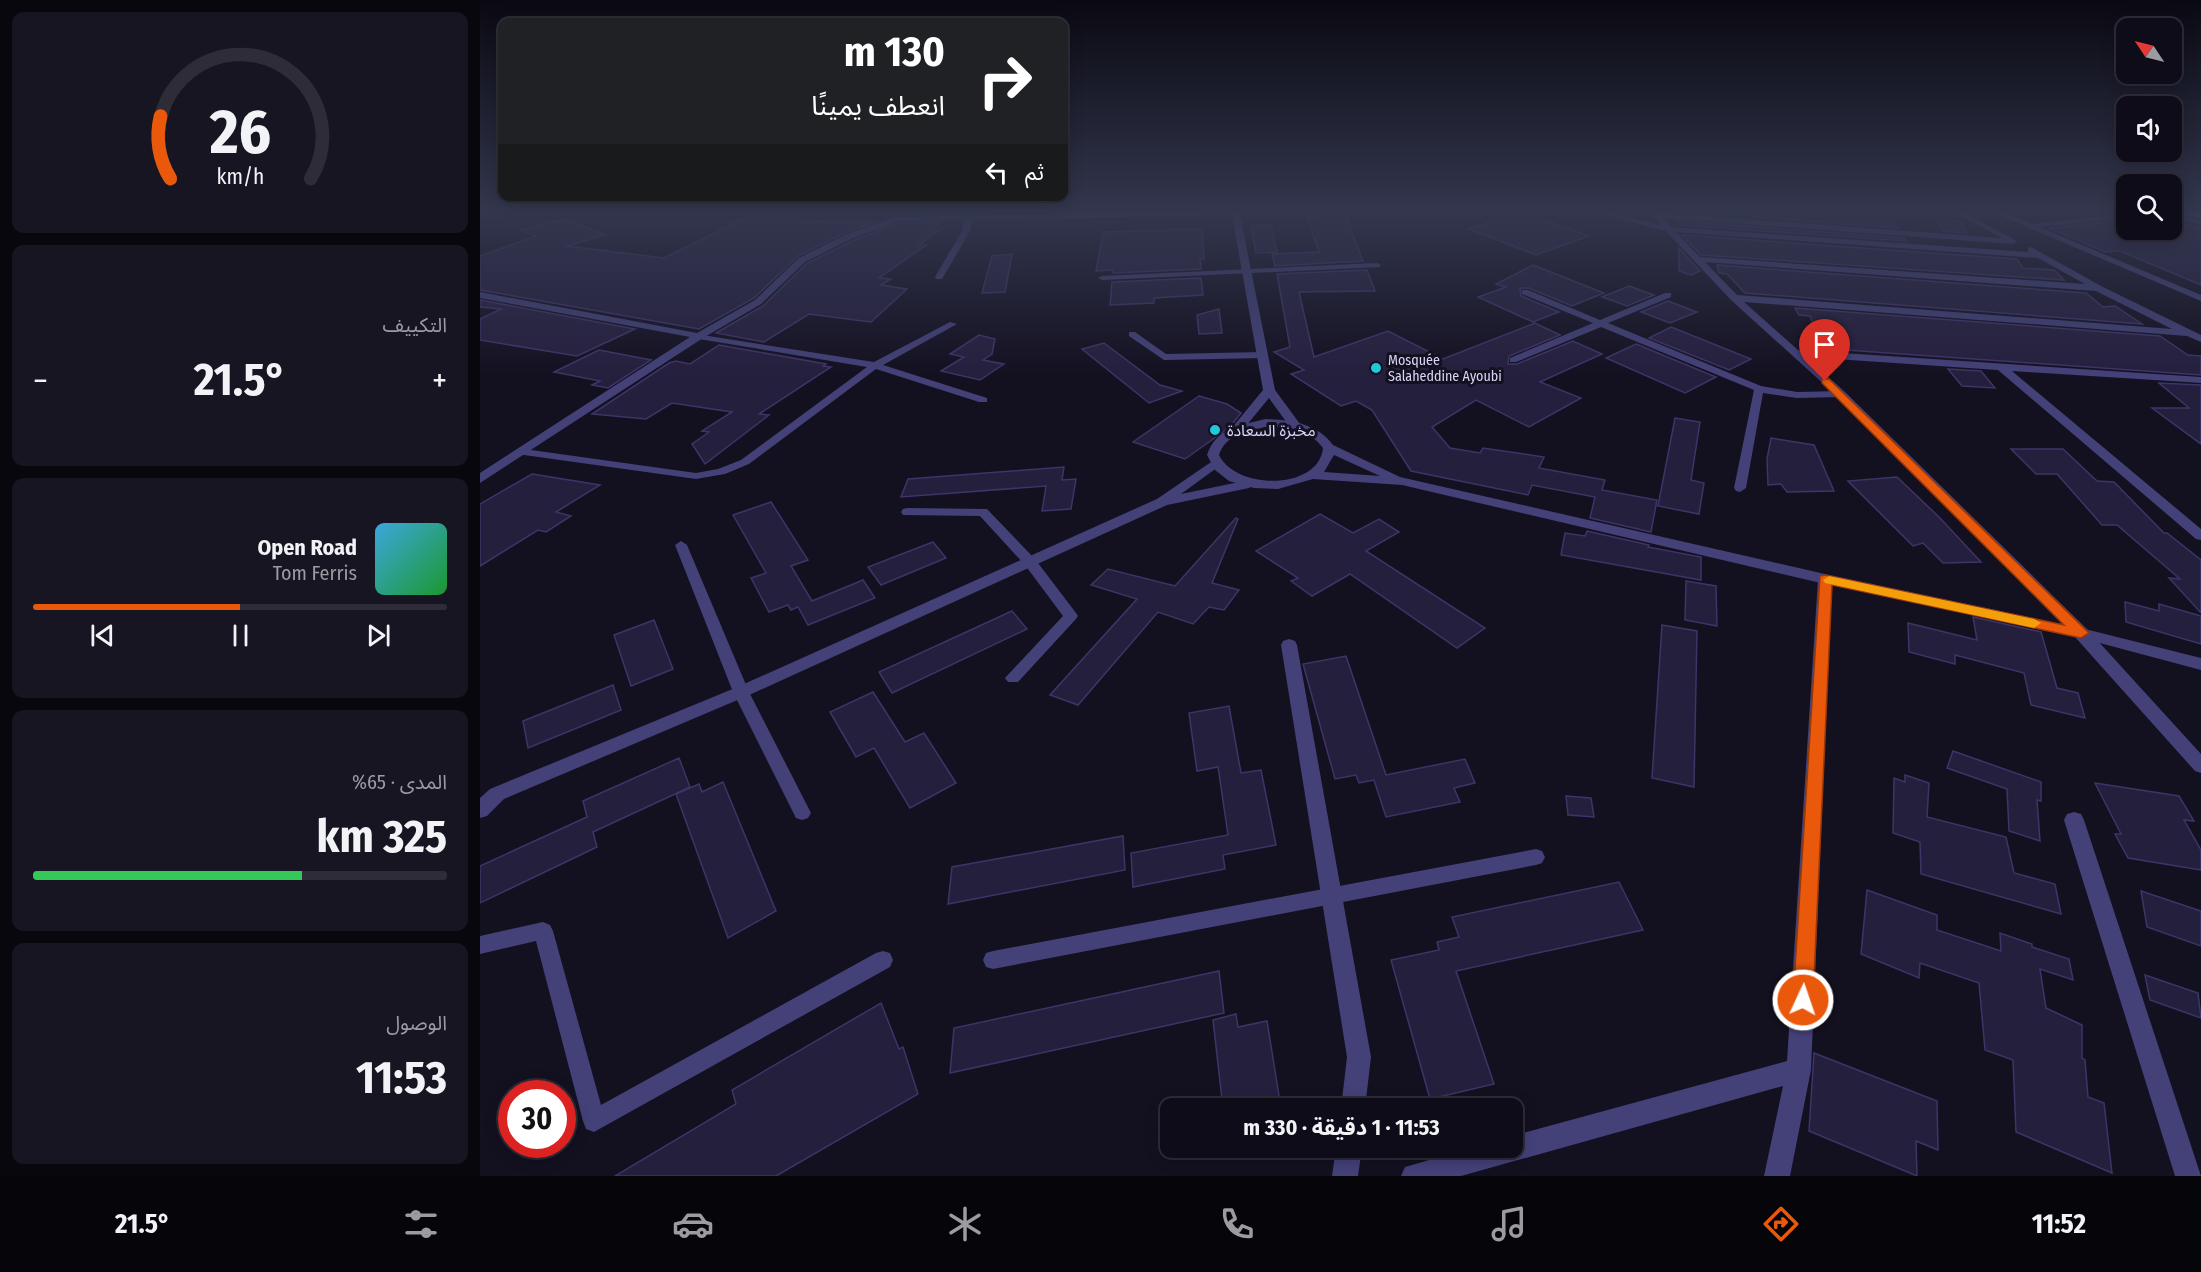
<!DOCTYPE html>
<html lang="ar">
<meta charset="utf-8">
<style>
body{margin:0;font-family:"Fira Sans Condensed","Noto Sans Arabic",sans-serif;background:#171521;color:#f1f3f6;direction:rtl;height:100vh;display:flex;flex-direction:column;font-size:22px;white-space:nowrap}
*{box-sizing:border-box;margin:0}
p{font-size:20px;color:#9b9ba2}
.icon{flex:none;width:33px;height:33px;fill:none;stroke:currentColor;stroke-width:2;stroke-linecap:round;stroke-linejoin:round}
.map{position:relative;flex:1;overflow:hidden;direction:ltr}
.panel{display:flex;flex-direction:column;gap:12px;padding:12px;background:#08070d;width:480px}
.panel>*{flex:none}
.top-card{position:absolute;left:18px;top:18px;width:570px;height:183px;border-radius:12px;box-shadow:0 3px 15px #0003,0 0 0 2px #2e2c37;direction:rtl;background:#202124;color:#fff;overflow:hidden}
.needle{width:39px;rotate:305deg}
.tools{position:absolute;left:1636px;top:18px;display:grid;gap:12px}
.tools a{display:grid;place-items:center;width:66px;height:66px;border-radius:12px;background:#0e0c18;box-shadow:0 3px 15px #0003,0 0 0 2px #2e2c37;font-size:30px}
.speed{position:absolute;left:18px;top:1080px;display:flex;gap:12px;font-size:30px;font-weight:700;text-align:center}
.speed>*{display:grid;place-content:center;width:78px;height:78px;border-radius:50%;background:#0e0c18;box-shadow:0 3px 15px #0003,0 0 0 2px #2e2c37;line-height:1}
.speed .limit{border:9px solid #d22;background:#fff;color:#111}
.pin{position:absolute;display:grid;place-items:center;width:51px;height:51px;color:#fff;margin:-62px -26px;border-radius:50% 50% 50% 0;rotate:-45deg;box-shadow:0 0 6px #0007}
.pin .icon{rotate:45deg}
.me{position:absolute;width:66px;margin:-33px;rotate:3deg;stroke-linejoin:round;filter:drop-shadow(0 0 4px #0008)}
.turn{display:flex;align-items:center;gap:21px;height:126px;padding:0 24px;font-size:27px}
.turn .icon{width:78px;height:78px;stroke-width:2.5}
.turn b{display:block;font-size:42px;line-height:51px}
.then{display:flex;align-items:center;height:57px;padding:0 24px;background:#0003;gap:12px;font-size:22px}
.big{font-size:45px;font-weight:700;line-height:1.1}
.panel .tile{flex:1;display:flex;flex-direction:column;justify-content:center;gap:9px;min-width:0;padding:0 21px;border-radius:12px;background:#171521}
.panel .dial{align-items:center;gap:0}
.dial svg{height:156px;overflow:visible;fill:none;stroke:#2e2c37;stroke-width:7;stroke-linecap:round;text-anchor:middle}
.dial text{fill:#f1f3f6;stroke:none}
.song{display:flex;align-items:center;gap:18px}
.cover{width:72px;height:72px;border-radius:9px;background:linear-gradient(135deg,hsl(200 70% 55%),hsl(130 70% 35%))}
.played{height:6px;border-radius:3px;background:linear-gradient(90deg,#ea580c 50%,#2e2c37 50%)}
.keys{display:flex;justify-content:space-around;direction:ltr}
.heat{display:flex;justify-content:space-between;align-items:center;font-size:33px;direction:ltr}
.charge{height:9px;border-radius:4px;background:linear-gradient(90deg,#34c759 65%,#2e2c37 0)}
.trip{position:absolute;left:680px;top:1098px;width:363px;height:60px;border-radius:12px;background:#0e0c18;box-shadow:0 3px 15px #0003,0 0 0 2px #2e2c37;font-weight:700;line-height:60px;text-align:center;direction:rtl}
.tab-bar{display:flex;height:96px;justify-content:space-around;align-items:center;background:#06050a;color:#9b9ba2}
.tab-bar .icon{width:42px;height:42px}
.tab-bar .on{color:#ea580c}
.tab-bar b{font-size:27px;color:#f1f3f6}
main{display:flex;flex:1;min-height:0}
.map>svg:first-child{display:block}
</style>
<main>
<div class="map">
<svg width="1721" height="1176" viewBox="0 0 1721 1176">
<rect width="100%" height="100%" fill="#131020"/>
<!-- building -->
<g fill="#251f3e" stroke="#3e3467" stroke-width="1.5">
<polygon points="277,212 344,212 345,215 323,222 396,222 364,233 318,256 274,298 219,329 0,290 0,256 56,236 41,230 84,219 126,235 86,246 184,258"/>
<polygon points="1041,212 1109,236 1056,255 989,229"/>
<polygon points="1268,212 1375,215 1373,212 1405,212 1418,228 1271,217"/>
<polygon points="865,215 883,261 795,266 792,254 839,252 827,217"/>
<polygon points="1457,220 1480,221 1487,233 1463,231"/>
<polygon points="1647,220 1647,235 1692,230 1692,228 1708,225 1721,229 1721,285 1640,251 1625,252 1569,228"/>
<polygon points="1198,221 1424,238 1426,241 1198,225"/>
<polygon points="461,222 451,230 459,230 439,245 446,245 399,278 411,279 401,285 427,289 391,322 329,314 284,342 236,333 283,306 326,264 372,241 419,223"/>
<polygon points="791,225 797,252 776,253 771,226"/>
<polygon points="722,229 724,259 720,259 721,269 633,273 633,270 616,271 623,232"/>
<polygon points="1202,235 1537,259 1543,268 1574,270 1584,280 1221,255"/>
<polygon points="1199,248 1220,271 1211,275 1199,271"/>
<polygon points="532,254 525,292 502,293 512,256"/>
<polygon points="1053,265 1124,293 1092,306 1049,288 1040,288 1041,296 1079,312 1053,322 998,297 1026,287 1016,284"/>
<polygon points="1237,265 1606,293 1623,307 1635,306 1662,324 1265,293 1247,274 1239,273"/>
<polygon points="887,270 895,291 819,292 834,357 908,331 963,359 1055,323 1080,335 1029,356 1028,364 1037,364 1093,341 1122,354 1060,382 1101,398 1049,427 996,400 952,427 970,448 1000,453 1003,448 1064,457 1059,468 1125,480 1122,490 1177,500 1171,532 1110,518 1115,497 1052,485 1048,495 931,471 892,410 876,401 861,406 811,374 824,370 794,352 810,347 797,274"/>
<polygon points="721,278 723,295 674,298 674,303 630,305 632,282"/>
<polygon points="1149,286 1174,295 1147,306 1122,297"/>
<polygon points="0,300 155,329 97,356 0,340 0,319 21,309 0,307"/>
<polygon points="1188,301 1217,312 1190,323 1161,312"/>
<polygon points="1315,308 1680,336 1708,355 1721,356 1721,375 1366,350 1361,336 1336,332 1330,316 1319,315"/>
<polygon points="739,309 742,333 719,334 717,315"/>
<polygon points="1191,327 1271,359 1249,370 1169,338"/>
<polygon points="499,335 515,339 512,354 503,360 524,364 500,380 461,371 484,357 470,354"/>
<polygon points="624,343 680,385 702,391 669,403 602,349"/>
<polygon points="1156,344 1236,377 1205,393 1126,358"/>
<polygon points="239,345 346,364 343,366 351,367 279,414 289,415 225,464 212,444 229,432 222,431 252,412 192,403 166,419 112,414 189,363 196,361 210,364"/>
<polygon points="119,350 171,360 128,388 112,385 120,381 74,372"/>
<polygon points="1468,369 1501,371 1515,388 1482,386"/>
<polygon points="1679,383 1721,385 1721,444 1672,408 1709,408"/>
<polygon points="719,396 747,404 761,413 750,427 705,459 653,442"/>
<polygon points="1195,418 1220,422 1211,480 1224,483 1219,514 1178,506"/>
<polygon points="1291,438 1334,445 1354,491 1307,492 1301,484 1288,485 1287,459"/>
<polygon points="1531,449 1583,449 1617,481 1634,482 1684,533 1687,533 1721,560 1721,613 1689,578 1700,579 1637,525 1622,525 1577,474 1556,474"/>
<polygon points="584,467 582,480 596,479 591,509 562,511 566,486 421,497 428,479"/>
<polygon points="52,474 120,485 76,512 91,516 66,532 58,530 0,566 0,504"/>
<polygon points="1417,477 1459,517 1501,562 1463,563 1443,543 1433,546 1368,481"/>
<polygon points="291,502 328,560 311,566 332,601 383,580 395,598 328,625 318,607 311,610 308,605 289,612 271,578 286,573 253,515"/>
<polygon points="840,514 873,533 899,519 919,532 886,551 1005,628 977,648 870,574 832,596 811,581 818,578 776,551"/>
<polygon points="756,518 758,519 732,583 759,590 744,610 729,607 713,624 678,612 598,705 570,695 657,599 611,585 628,569 695,586"/>
<polygon points="1107,531 1169,545 1168,547 1221,557 1221,580 1081,555 1085,533 1105,536"/>
<polygon points="453,542 466,558 401,585 388,567"/>
<polygon points="1206,581 1236,586 1237,626 1205,620"/>
<polygon points="1645,602 1679,611 1679,604 1721,616 1721,644 1646,622"/>
<polygon points="532,611 547,629 412,693 399,672"/>
<polygon points="1493,617 1561,632 1577,688 1598,693 1605,718 1551,705 1544,673 1475,655 1475,664 1429,652 1428,623 1497,640"/>
<polygon points="174,620 193,669 151,686 134,635"/>
<polygon points="1182,625 1217,631 1214,787 1172,778"/>
<polygon points="866,656 906,775 985,759 995,783 974,788 980,802 906,817 894,780 879,783 876,775 855,779 823,664"/>
<polygon points="133,685 141,710 48,748 43,721"/>
<polygon points="393,692 425,742 444,733 476,783 430,808 394,748 376,757 350,712"/>
<polygon points="749,706 761,773 781,770 796,845 743,855 745,869 653,887 651,853 748,835 738,767 717,771 709,713"/>
<polygon points="1473,751 1561,782 1561,801 1557,800 1560,841 1529,831 1527,789 1467,768"/>
<polygon points="199,758 210,787 113,832 117,847 0,903 0,866 107,817 103,801"/>
<polygon points="1425,775 1449,783 1447,817 1526,837 1534,873 1575,884 1581,914 1441,874 1440,842 1413,833 1414,778 1425,782"/>
<polygon points="243,782 296,911 248,938 196,794 219,784 222,792"/>
<polygon points="1615,783 1699,796 1714,821 1704,820 1721,850 1721,870 1648,858 1635,834 1641,834"/>
<polygon points="1086,796 1111,798 1114,817 1088,815"/>
<polygon points="643,836 645,870 468,904 472,867"/>
<polygon points="1139,882 1163,930 976,971 1014,1084 950,1099 911,960 959,950 957,942 979,937 972,917"/>
<polygon points="1387,890 1457,915 1457,930 1521,951 1520,933 1552,944 1552,947 1589,959 1593,980 1560,969 1566,1008 1602,1025 1602,1058 1605,1060 1608,1097 1624,1103 1632,1173 1536,1132 1533,1060 1505,1050 1499,983 1440,963 1439,978 1381,954"/>
<polygon points="1661,891 1721,911 1721,946 1667,927"/>
<polygon points="739,971 744,1013 470,1073 474,1028"/>
<polygon points="1665,975 1718,993 1721,1018 1670,1000"/>
<polygon points="401,1003 419,1049 423,1047 438,1094 296,1176 135,1176 256,1104 252,1090"/>
<polygon points="756,1014 758,1027 787,1021 801,1108 743,1108 733,1020"/>
<polygon points="1334,1053 1457,1101 1458,1150 1436,1141 1437,1176 1329,1131"/>
</g>
<g fill="none" stroke-linecap="round" stroke-linejoin="round">
<!-- service -->
<g fill="#434178" fill-rule="evenodd">
<polygon points="489,216 493,218 490,231 462,279 456,279 455,277 482,231 485,218"/>
<polygon points="897,263 901,265 900,267 622,280 618,278 622,276"/>
<polygon points="1042,290 1048,290 1120,320 1185,293 1191,293 1191,297 1128,323 1281,386 1317,392 1361,391 1366,394 1361,397 1317,398 1283,393 1266,488 1260,492 1256,491 1254,488 1274,390 1121,327 1036,362 1030,362 1030,358 1113,323 1042,294"/>
<polygon points="470,322 477,324 403,365 507,398 507,402 499,402 396,369 269,464 245,474 216,479 44,455 38,452 44,449 216,473 238,469 261,460 387,367 219,339 214,336 216,334 394,362"/>
<polygon points="649,332 655,332 686,354 783,352 788,355 783,358 684,360 649,336"/>
<polygon points="427,508 507,509 555,559 596,613 598,616 596,619 538,682 528,682 525,678 583,616 545,565 500,516 423,515 421,512 423,509"/>
<polygon points="201,541 207,545 269,692 331,813 328,818 322,820 316,818 253,692 195,545"/>
<polygon points="1056,849 1062,851 1065,857 1062,863 1056,865 513,969 506,967 503,960 506,953 513,951"/>
<polygon points="63,922 70,925 73,931 121,1105 396,953 403,951 410,953 413,960 410,967 114,1132 106,1129 103,1121 56,941 0,954 0,936"/>
</g>
<!-- minor -->
<g fill="#434178" fill-rule="evenodd">
<polygon points="698,212 818,212 814,214 760,215 795,390 820,424 818,427 810,427 789,398 761,432 757,433 751,429 783,390 752,215 419,221 371,239 325,262 281,304 223,338 0,483 0,473 210,337 0,298 0,292 217,333 275,300 319,258 365,235 415,217"/>
<path d="M 1114,212 L 1126,212 L 1181,225 L 1169,212 L 1522,238 L 1474,212 L 1483,212 L 1537,241 L 1533,244 L 1183,218 L 1191,227 L 1548,252 L 1548,248 L 1551,247 L 1621,286 L 1721,335 L 1721,342 L 1707,336 L 1264,302 L 1318,350 L 1721,377 L 1721,383 L 1532,371 L 1721,529 L 1721,540 L 1716,539 L 1518,370 L 1326,357 L 1365,392 L 1607,629 L 1721,754 L 1721,773 L 1715,771 L 1595,637 L 1357,396 L 1251,300 L 1186,231 ZM 1196,232 L 1558,258 L 1605,284 L 1220,257 ZM 1225,262 L 1616,291 L 1692,329 L 1257,295 Z"/>
<polygon points="1512,212 1522,212 1552,224 1647,214 1647,218 1559,227 1721,295 1721,301"/>
<polygon points="1692,212 1721,220 1721,225 1692,216"/>
<polygon points="734,460 740,464 738,467 701,494 769,480 776,484 769,488 687,505 267,696 24,799 7,816 0,818 0,798 10,789 255,688 677,499"/>
<polygon points="1345,574 1352,579 1331,1070 1310,1176 1284,1176 1303,1086 981,1176 921,1176 925,1167 991,1148 1032,1148 1032,1136 1307,1061 1338,579"/>
<polygon points="809,639 815,641 817,645 891,1057 885,1108 861,1108 867,1057 801,645 803,641"/>
<polygon points="1594,812 1601,814 1604,820 1721,1176 1695,1176 1584,820 1587,814"/>
<polygon points="856,1148 882,1148 878,1176 852,1176"/>
</g>
<!-- tertiary -->
<path fill="#434178" fill-rule="evenodd" d="M 785,419 C 811,420 837,423 853,445 L 920,477 L 1345,574 L 1601,628 L 1721,658 L 1721,670 L 1601,638 L 1345,584 L 922,485 L 833,479 L 798,489 L 774,488 L 749,481 L 735,470 L 727,455 C 736,428 759,426 785,419 ZM 785,427 C 807,427 829,429 843,448 C 839,490 757,491 739,455 C 746,434 766,432 785,427 ZM 854,455 L 900,476 L 844,472 Z"/>
<!-- primary -->
<polygon fill="#ba6aea" fill-rule="evenodd" points="1704,212 1721,213 1721,218 1705,214"/>
</g>
<!-- sky -->
<linearGradient id="sky" x2="0" y2="1"><stop stop-color="#0a0912"/><stop offset="0.56" stop-color="#33374e"/><stop offset="1" stop-color="#33374e" stop-opacity="0"/></linearGradient>
<rect width="1721" height="376" fill="url(#sky)"/>
<!-- route -->
<polygon fill="#ea580c" stroke="#983908" stroke-width="1.5" points="1342,379 1349,379 1609,633 1601,638 1352,585 1333,1000 1330,1007 1323,1010 1316,1007 1313,1000 1340,576 1345,575 1584,625 1342,383"/>
<!-- slow -->
<polygon fill="#f59e0b" points="1349,576 1554,619 1561,623 1554,628 1345,583 1343,580"/>
<!-- markers -->
<g fill="#1fc8db" stroke="#131020" stroke-width="2">
<circle cx="896" cy="368" r="6"/>
<circle cx="735" cy="430" r="6"/>
</g>
<g text-anchor="middle" stroke-width="6" stroke-linejoin="round" paint-order="stroke">
<!-- far-poi labels -->
<g font-size="14" fill="#d9d5f9" stroke="#131020" text-anchor="start">
<text x="908" y="365">Mosquée<tspan x="908" dy="16">Salaheddine Ayoubi</tspan></text>
</g>
<!-- poi labels -->
<g font-size="16" fill="#d9d5f9" stroke="#131020" text-anchor="start">
<text x="747" y="436">مخبزة السعادة</text>
</g>
</g>
</svg>
<div class="tools">
<a><svg class="needle" viewBox="-14 -14 28 28"><path d="M0-13l5 13h-10z" fill="#e53935"/><path d="M0 13l5-13h-10z" fill="#9b9ba2"/></svg></a>
<a><svg class="icon" aria-label="sound" viewBox="0 0 24 24"><path d="M4 9h4l5-4v14l-5-4H4zM17 9q2 3 0 6"/></svg></a>
<a><svg class="icon" aria-label="search" viewBox="0 0 24 24"><circle cx="10" cy="10" r="6"/><path d="M15 15l6 6"/></svg></a>
</div>
<div class="speed"><div class="limit">30</div></div>
<div class="pin" style="left:1345px;top:381px;background:#d93025"><svg class="icon" aria-label="arrive" viewBox="0 0 24 24"><path d="M6 21V4h12l-3 4 3 4H6"/></svg></div>
<svg class="me" style="left:1323px;top:1000px" viewBox="-20 -20 40 40"><circle r="17" fill="#ea580c" stroke="#fff" stroke-width="3"/><path d="M0-11L8 9 0 5-8 9z" fill="#fff"/></svg>
<div class="trip">11:53 · 1 دقيقة · 330 m</div>
<div class="top-card">
<div class="turn"><svg class="icon" aria-label="right" viewBox="0 0 24 24"><path d="M7 20v-9h11M14 6l5 5-5 5"/></svg><div><b>130 m</b>انعطف يمينًا</div></div>
<div class="then">ثم<svg class="icon" aria-label="left" viewBox="0 0 24 24"><path d="M17 20v-9H6M10 6l-5 5 5 5"/></svg></div>
</div>
</div>
<section class="panel">
<div class="tile dial"><svg viewBox="0 0 100 80">
<path d="M14 69A42 42 0 1 1 86 69"/>
<path d="M14 69A42 42 0 0 1 9 37" stroke="#ea580c"/>
<text x="50" y="56" font-size="32" font-weight="700">26</text>
<text x="50" y="72" font-size="11">km/h</text>
</svg></div>
<div class="tile"><p>التكييف</p>
<div class="heat"><a>−</a><b class="big">21.5°</b><a>+</a></div>
</div>
<div class="tile">
<div class="song"><i class="cover"></i><div><b>Open Road</b><p>Tom Ferris</p></div></div>
<div class="played"></div>
<div class="keys"><svg class="icon" aria-label="previous" viewBox="0 0 24 24"><path d="M18 5L8 12l10 7zM5 5v14"/></svg><svg class="icon" aria-label="pause" viewBox="0 0 24 24"><path d="M8 5v14M16 5v14"/></svg><svg class="icon" aria-label="next" viewBox="0 0 24 24"><path d="M6 5l10 7-10 7zM19 5v14"/></svg></div>
</div>
<div class="tile"><p>المدى · 65%</p><b class="big">325 km</b><div class="charge"></div></div>
<div class="tile"><p>الوصول</p><b class="big">11:53</b></div>
</section>
</main>
<nav class="tab-bar">
<b>11:52</b>
<svg class="icon on" aria-label="directions" viewBox="0 0 24 24"><path d="M12 3l9 9-9 9-9-9zM9 14v-3h6M13 9l2 2-2 2"/></svg>
<svg class="icon" aria-label="music" viewBox="0 0 24 24"><path d="M9 18V5l10-2v13"/><circle cx="6" cy="18" r="3"/><circle cx="16" cy="16" r="3"/></svg>
<svg class="icon" aria-label="phone" viewBox="0 0 24 24"><path d="M5 4h4l2 5-3 2q2 4 5 5l2-3 5 2v4C11 20 4 13 5 4z"/></svg>
<svg class="icon" aria-label="climate" viewBox="0 0 24 24"><path d="M12 3v18M4 7l16 10M4 17L20 7"/></svg>
<svg class="icon" aria-label="car" viewBox="0 0 24 24"><path d="M5 17H2v-5l4-1 3-4h7l3 4 3 1v5h-3M9 17h6M6 11h13"/><circle cx="7" cy="17" r="2"/><circle cx="17" cy="17" r="2"/></svg>
<svg class="icon" aria-label="filters" viewBox="0 0 24 24"><path d="M4 7h16M4 17h16"/><circle cx="9" cy="7" r="2"/><circle cx="15" cy="17" r="2"/></svg>
<b>21.5°</b>
</nav>
